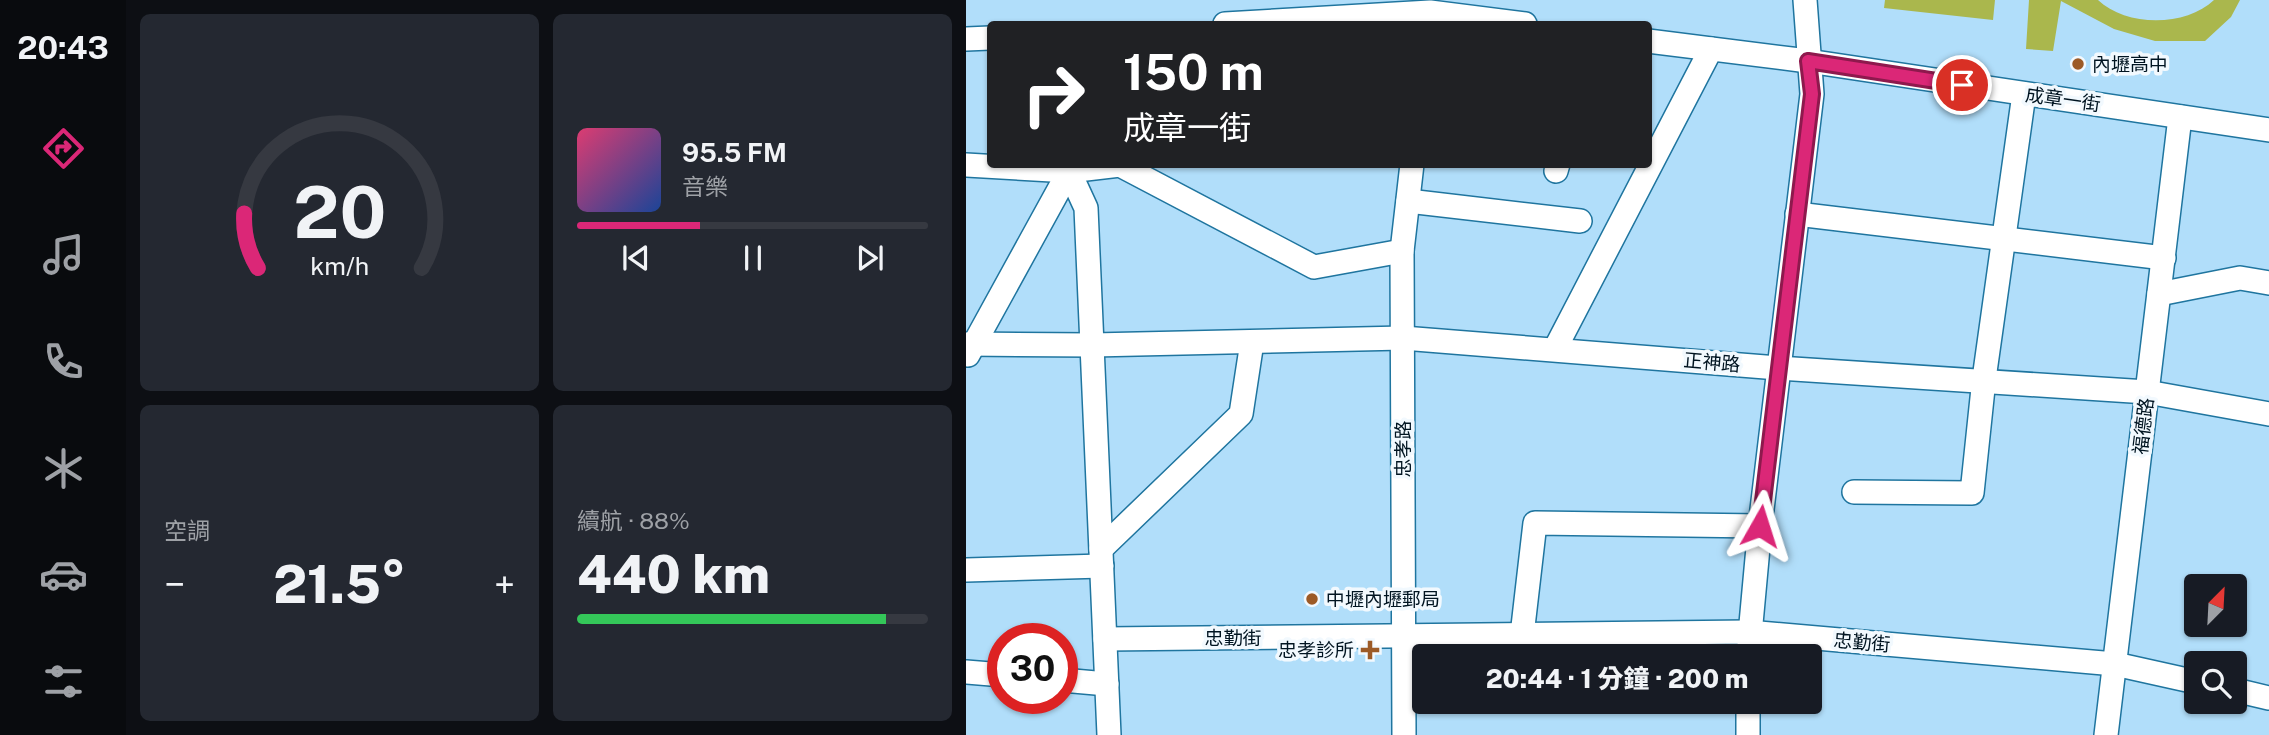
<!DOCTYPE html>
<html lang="zh-TW">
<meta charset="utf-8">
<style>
body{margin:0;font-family:"Public Sans","Noto Sans TC",sans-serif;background:#242831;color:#f1f3f6;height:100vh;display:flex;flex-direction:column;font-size:26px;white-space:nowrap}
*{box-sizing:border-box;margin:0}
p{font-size:23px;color:#9ea1a6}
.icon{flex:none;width:38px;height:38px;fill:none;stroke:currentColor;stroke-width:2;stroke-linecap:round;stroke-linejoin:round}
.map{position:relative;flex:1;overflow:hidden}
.sheet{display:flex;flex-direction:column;gap:14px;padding:14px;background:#0d0f14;width:840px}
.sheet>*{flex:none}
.top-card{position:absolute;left:21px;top:21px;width:665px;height:147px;border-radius:7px;box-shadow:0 2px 5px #0004;background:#202124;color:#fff;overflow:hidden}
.needle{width:46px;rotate:24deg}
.tools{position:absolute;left:1218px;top:574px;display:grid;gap:14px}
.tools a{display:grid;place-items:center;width:63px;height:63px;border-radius:7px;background:#171b24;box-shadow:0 2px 5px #0004;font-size:35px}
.speed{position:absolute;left:21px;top:623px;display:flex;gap:14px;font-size:35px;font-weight:700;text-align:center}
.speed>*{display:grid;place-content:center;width:91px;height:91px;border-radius:50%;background:#171b24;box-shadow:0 2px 5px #0004;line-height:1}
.speed .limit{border:10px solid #d22;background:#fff;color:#111}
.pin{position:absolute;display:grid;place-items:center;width:60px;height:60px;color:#fff;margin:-30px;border:4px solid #fff;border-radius:50%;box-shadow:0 2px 7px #0007}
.me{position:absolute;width:77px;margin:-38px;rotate:6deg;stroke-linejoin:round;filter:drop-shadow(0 0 5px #0008)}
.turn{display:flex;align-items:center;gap:24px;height:147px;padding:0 21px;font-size:32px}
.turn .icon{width:91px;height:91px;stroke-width:2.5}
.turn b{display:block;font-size:49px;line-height:60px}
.big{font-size:52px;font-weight:800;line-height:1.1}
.sheet .card{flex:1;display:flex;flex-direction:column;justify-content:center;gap:10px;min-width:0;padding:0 24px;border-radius:10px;background:#242831}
.sheet .dial{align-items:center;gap:0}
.dial svg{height:182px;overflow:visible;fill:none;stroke:#363941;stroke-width:7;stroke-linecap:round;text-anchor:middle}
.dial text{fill:#f1f3f6;stroke:none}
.song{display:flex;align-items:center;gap:21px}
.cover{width:84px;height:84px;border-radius:10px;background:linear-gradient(135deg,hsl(340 70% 55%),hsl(220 70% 35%))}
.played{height:7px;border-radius:4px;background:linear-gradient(90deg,#db2777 35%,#363941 35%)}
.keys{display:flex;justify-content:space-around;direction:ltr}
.heat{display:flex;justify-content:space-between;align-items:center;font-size:38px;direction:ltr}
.charge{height:10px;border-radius:5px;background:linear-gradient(90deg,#34c759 88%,#363941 0)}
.sheet .tiles{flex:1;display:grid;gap:14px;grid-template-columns:repeat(2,1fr)}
.trip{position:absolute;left:446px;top:644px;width:410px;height:70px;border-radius:7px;background:#171b24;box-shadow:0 2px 5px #0004;font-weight:800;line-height:70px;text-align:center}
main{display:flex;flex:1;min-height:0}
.tab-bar{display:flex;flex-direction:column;width:126px;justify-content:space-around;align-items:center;background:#090b0e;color:#9ea1a6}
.tab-bar .icon{width:49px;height:49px}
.tab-bar .on{color:#db2777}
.tab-bar b{font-size:32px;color:#f1f3f6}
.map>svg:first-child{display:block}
</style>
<main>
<nav class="tab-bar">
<b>20:43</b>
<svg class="icon on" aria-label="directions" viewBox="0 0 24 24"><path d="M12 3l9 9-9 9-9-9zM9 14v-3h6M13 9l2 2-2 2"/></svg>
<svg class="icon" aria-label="music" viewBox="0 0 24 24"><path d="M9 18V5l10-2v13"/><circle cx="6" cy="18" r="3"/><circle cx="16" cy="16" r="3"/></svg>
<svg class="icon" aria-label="phone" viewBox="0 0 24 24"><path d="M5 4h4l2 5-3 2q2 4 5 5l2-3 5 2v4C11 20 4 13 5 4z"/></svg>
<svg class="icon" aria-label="climate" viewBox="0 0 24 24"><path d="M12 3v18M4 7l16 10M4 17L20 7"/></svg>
<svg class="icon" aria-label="car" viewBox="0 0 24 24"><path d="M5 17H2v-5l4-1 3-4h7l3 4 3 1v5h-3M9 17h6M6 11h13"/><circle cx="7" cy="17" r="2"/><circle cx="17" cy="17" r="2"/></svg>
<svg class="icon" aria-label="filters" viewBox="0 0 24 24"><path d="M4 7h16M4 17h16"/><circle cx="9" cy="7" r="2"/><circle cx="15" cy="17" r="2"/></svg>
</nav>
<section class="sheet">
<div class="tiles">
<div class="card dial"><svg viewBox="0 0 100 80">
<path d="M14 69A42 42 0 1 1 86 69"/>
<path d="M14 69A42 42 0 0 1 8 45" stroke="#db2777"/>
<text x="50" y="56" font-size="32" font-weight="700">20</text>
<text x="50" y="72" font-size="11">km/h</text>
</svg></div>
<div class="card">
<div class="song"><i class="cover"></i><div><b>95.5 FM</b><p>音樂</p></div></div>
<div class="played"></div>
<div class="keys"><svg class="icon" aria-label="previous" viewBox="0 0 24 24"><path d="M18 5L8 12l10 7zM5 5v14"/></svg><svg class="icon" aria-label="pause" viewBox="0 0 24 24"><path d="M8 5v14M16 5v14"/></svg><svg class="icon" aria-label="next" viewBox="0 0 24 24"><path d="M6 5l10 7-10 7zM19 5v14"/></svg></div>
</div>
<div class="card"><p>空調</p>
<div class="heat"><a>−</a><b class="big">21.5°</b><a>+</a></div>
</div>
<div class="card"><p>續航 · 88%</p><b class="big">440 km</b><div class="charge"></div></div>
</div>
</section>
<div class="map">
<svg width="1303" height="735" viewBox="0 0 1303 735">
<rect width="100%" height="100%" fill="#b1defa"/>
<!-- green -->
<g fill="#aab74d">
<polygon points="919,0 1029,0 1027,20 918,8"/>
<path d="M 1063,0 L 1132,0 C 1160,27 1220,27 1248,0 L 1274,0 L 1265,17 L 1239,41 L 1189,41 L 1148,29 L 1095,1 L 1087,51 L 1060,49 Z"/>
</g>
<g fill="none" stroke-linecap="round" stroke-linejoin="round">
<defs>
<g id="minor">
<polyline points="259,24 464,12 559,24"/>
<polyline points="0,39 24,38"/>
<polyline points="682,41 842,61 1303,130"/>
<polyline points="0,165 103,171 154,165 348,267 436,251"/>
<polyline points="103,171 120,208 143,735"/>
<polyline points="590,171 592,164"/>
<polyline points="442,201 614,221"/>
<polyline points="831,214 1198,258"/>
<polyline points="1193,294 1274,278 1303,283"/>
<polyline points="0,344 127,345 437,338 812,368 1181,392 1303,414"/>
<polyline points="589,349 745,49"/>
<polyline points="2,355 107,164"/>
<polyline points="888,492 1006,493 1018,379 1058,94"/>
<polyline points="135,549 275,414 286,342"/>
<polyline points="0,570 136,566"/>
<polyline points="556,635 569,523 794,526"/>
<polyline points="139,639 782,632 1149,664 1230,682"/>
<polyline points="782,656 794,526 846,94 839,0"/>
<polyline points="0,672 37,675"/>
<polyline points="96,680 141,684"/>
<polyline points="1269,690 1303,698"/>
<polyline points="438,735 436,251 446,164"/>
<polyline points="782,735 782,702"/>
<polyline points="1140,735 1214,117"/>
</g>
</defs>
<!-- minor casing -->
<use href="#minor" stroke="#1f759f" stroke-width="26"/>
<!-- minor -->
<use href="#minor" stroke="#fff" stroke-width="23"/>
</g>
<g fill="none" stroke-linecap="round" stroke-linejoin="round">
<defs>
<polyline id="route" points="794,526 846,94 842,61 996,85"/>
</defs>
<!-- route casing -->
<use href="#route" stroke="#8e194d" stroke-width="18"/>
<!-- route -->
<use href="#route" stroke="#db2777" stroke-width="12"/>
</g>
<!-- markers -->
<g fill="#9c5a26" stroke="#f2f9fe" stroke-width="2.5">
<circle cx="1112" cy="64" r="7"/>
<circle cx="346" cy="599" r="7"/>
<path d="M400.5 639.5h7v7h7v7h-7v7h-7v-7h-7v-7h7z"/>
</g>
<g text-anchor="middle" stroke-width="7" stroke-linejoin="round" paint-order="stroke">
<!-- poi labels -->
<g font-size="19" fill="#001421" stroke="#f2f9fe" text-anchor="start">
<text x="1126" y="71">內壢高中</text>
<text x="360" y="606">中壢內壢郵局</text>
<text x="388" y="657" text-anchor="end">忠孝診所</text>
</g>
<!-- street labels -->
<g font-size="19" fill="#001421" stroke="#f2f9fe">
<text transform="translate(1097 99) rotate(8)" y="7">成章一街</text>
<text transform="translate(746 362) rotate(5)" y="7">正神路</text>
<text transform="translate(1177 426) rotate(-83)" y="7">福德路</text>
<text transform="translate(437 449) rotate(-90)" y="7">忠孝路</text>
<text x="267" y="645">忠勤街</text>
<text transform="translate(896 642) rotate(5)" y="7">忠勤街</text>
</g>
</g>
</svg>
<div class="tools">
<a><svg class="needle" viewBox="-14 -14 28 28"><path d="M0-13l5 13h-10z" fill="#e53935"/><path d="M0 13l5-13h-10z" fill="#9ea1a6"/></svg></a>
<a><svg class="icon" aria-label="search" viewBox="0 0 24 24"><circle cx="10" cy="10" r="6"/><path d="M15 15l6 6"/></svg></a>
</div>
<div class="speed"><div class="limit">30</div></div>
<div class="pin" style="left:996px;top:85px;background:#d93025"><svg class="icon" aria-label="arrive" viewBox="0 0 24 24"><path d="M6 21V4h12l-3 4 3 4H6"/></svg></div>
<svg class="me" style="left:794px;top:526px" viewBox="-20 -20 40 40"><path d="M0-17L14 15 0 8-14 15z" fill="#db2777" stroke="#fff" stroke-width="4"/></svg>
<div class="trip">20:44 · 1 分鐘 · 200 m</div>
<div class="top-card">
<div class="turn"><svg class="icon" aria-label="right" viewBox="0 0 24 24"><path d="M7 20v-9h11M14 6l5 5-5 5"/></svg><div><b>150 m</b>成章一街</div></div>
</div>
</div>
</main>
